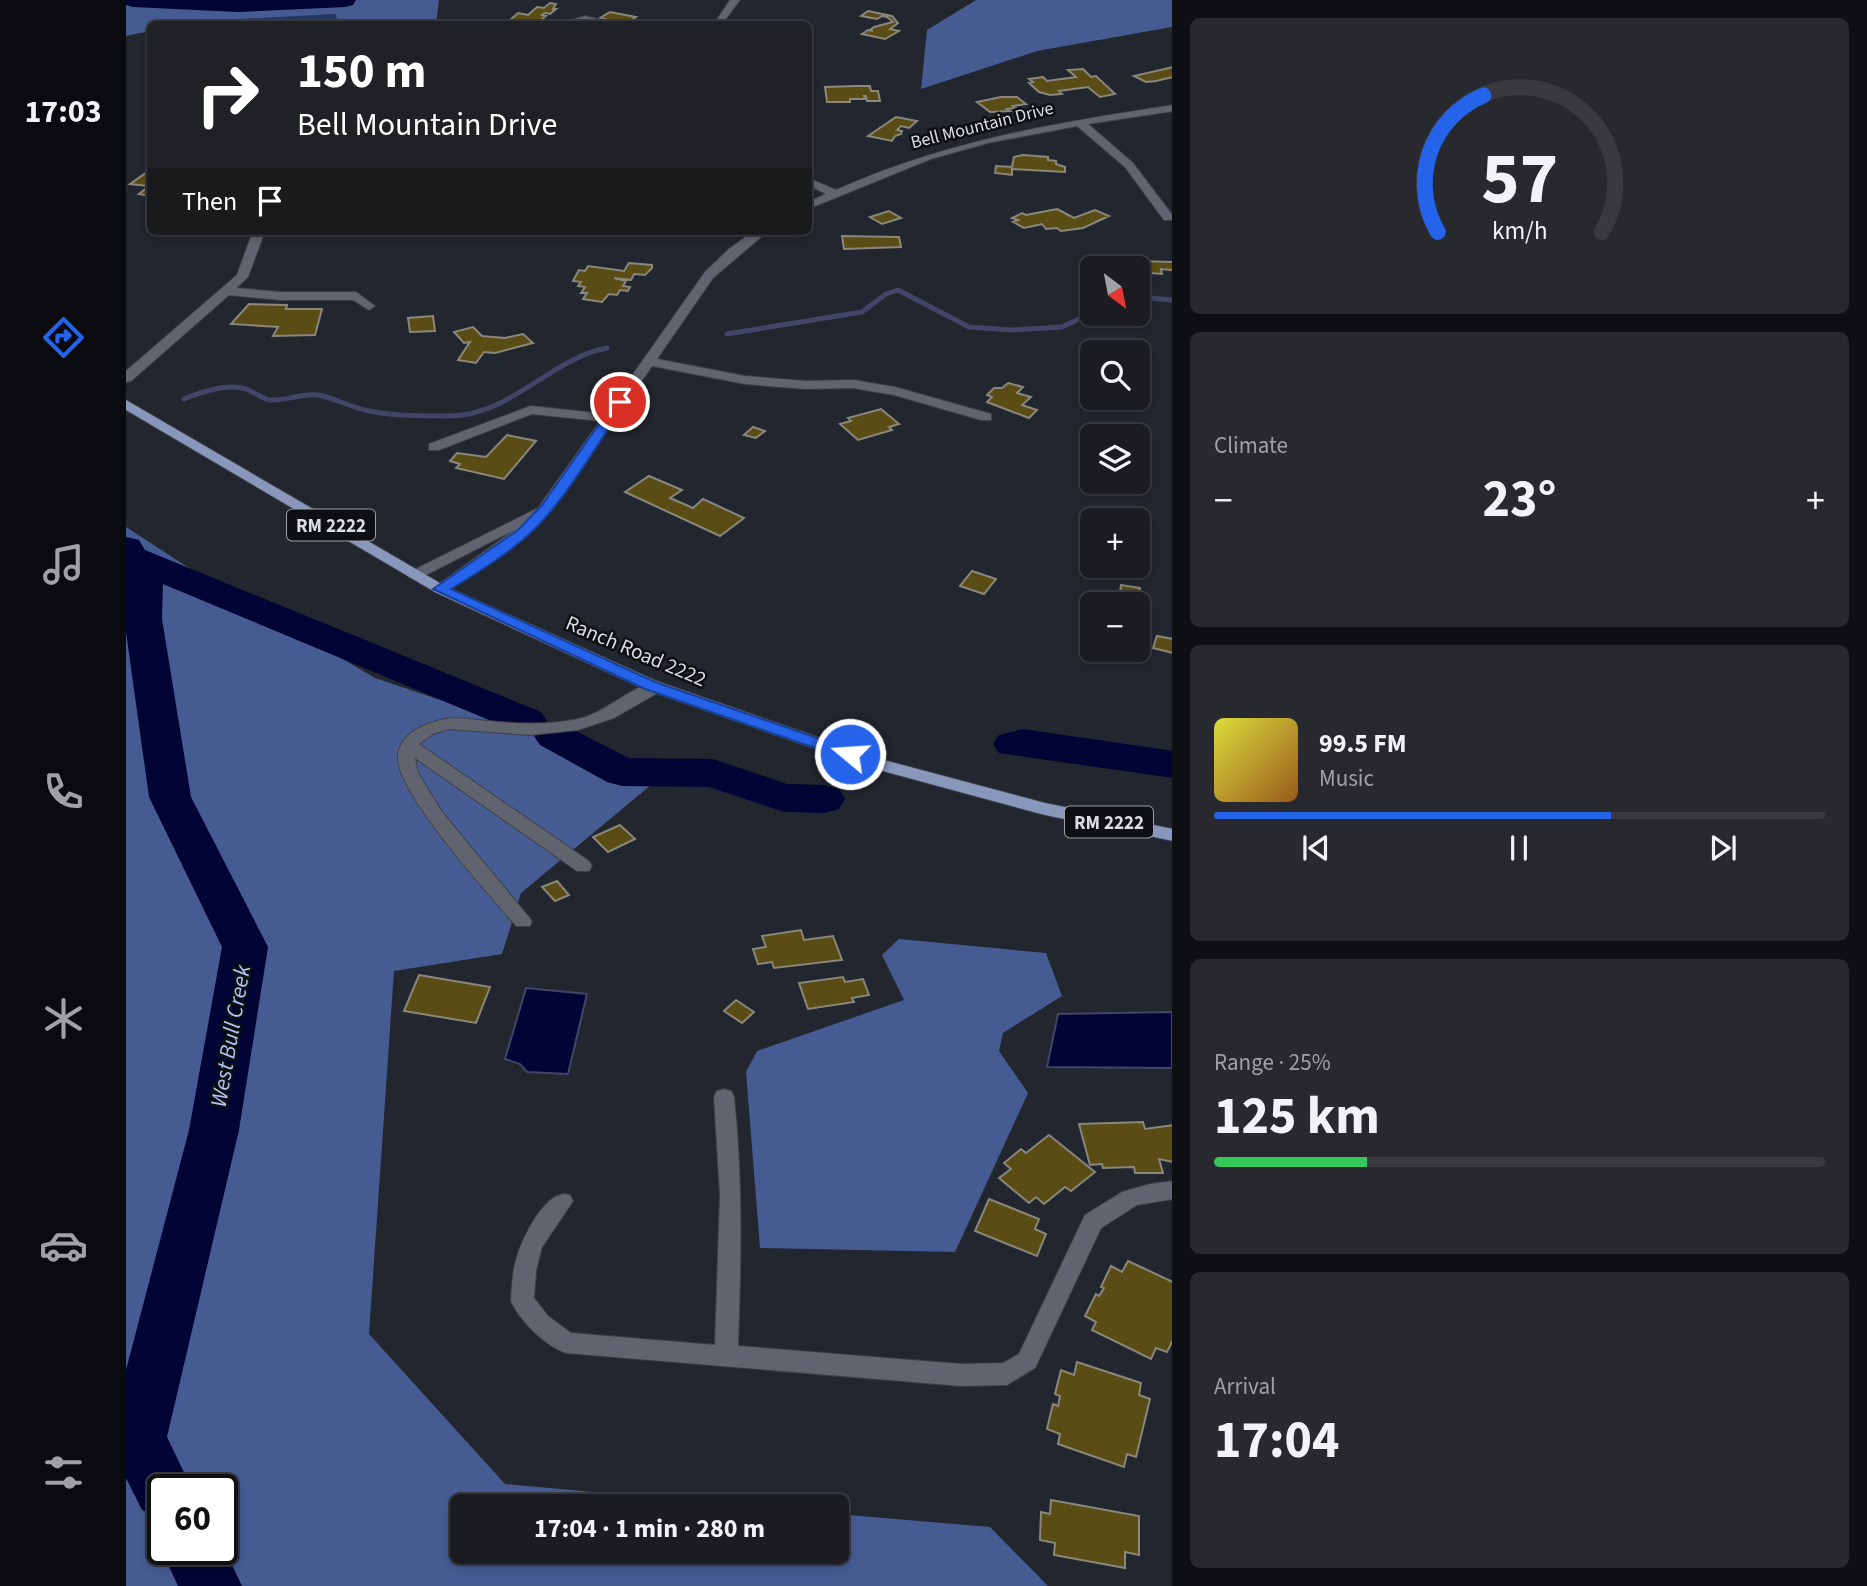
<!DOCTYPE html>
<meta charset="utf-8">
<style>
body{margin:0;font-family:"Source Sans 3",sans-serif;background:#27292f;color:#f1f3f6;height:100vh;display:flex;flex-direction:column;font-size:26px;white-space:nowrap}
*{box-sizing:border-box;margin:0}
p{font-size:23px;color:#9fa1a5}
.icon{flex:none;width:38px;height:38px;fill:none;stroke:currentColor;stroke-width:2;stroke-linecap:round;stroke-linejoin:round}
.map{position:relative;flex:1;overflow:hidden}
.panel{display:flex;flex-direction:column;gap:18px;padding:18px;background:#0e0f13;width:695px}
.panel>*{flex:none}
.guide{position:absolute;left:21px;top:21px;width:665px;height:214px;border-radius:10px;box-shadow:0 4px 10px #0003,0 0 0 2px #383a40;background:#202124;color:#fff;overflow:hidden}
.needle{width:46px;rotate:148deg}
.buttons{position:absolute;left:954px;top:256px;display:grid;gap:14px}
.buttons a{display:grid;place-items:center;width:70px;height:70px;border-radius:10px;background:#1a1c22;box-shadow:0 4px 10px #0003,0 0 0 2px #383a40;font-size:35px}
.speed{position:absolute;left:21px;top:1474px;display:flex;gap:14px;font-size:35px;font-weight:700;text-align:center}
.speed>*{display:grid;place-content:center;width:91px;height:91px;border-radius:50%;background:#1a1c22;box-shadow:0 4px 10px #0003,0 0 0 2px #383a40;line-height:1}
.speed .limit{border:4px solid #111;border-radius:10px;background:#fff;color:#111}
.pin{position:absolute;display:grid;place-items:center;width:60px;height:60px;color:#fff;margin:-30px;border:4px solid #fff;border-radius:50%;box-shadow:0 2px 7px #0007}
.me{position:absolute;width:77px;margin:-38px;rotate:288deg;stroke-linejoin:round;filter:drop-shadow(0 0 5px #0008)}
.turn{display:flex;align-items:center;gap:24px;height:147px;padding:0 35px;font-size:32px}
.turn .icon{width:91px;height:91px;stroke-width:2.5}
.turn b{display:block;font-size:49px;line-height:60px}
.then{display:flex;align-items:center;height:66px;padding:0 35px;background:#0003;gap:14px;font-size:26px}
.big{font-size:52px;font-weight:700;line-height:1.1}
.panel .widget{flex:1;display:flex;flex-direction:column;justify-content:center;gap:10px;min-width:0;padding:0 24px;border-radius:10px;background:#27292f}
.panel .dial{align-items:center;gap:0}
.dial svg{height:182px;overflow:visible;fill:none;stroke:#383a40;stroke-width:7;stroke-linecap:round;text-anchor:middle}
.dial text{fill:#f1f3f6;stroke:none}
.song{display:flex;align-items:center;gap:21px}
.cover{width:84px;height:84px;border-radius:10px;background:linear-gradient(135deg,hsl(60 70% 55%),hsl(30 70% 35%))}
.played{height:7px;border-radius:4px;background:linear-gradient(90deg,#2563eb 65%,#383a40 65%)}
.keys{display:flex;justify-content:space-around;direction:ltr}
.heat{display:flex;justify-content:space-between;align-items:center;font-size:38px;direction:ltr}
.charge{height:10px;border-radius:5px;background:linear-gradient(90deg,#34c759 25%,#383a40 0)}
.trip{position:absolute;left:324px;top:1494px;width:399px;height:70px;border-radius:10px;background:#1a1c22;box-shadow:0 4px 10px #0003,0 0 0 2px #383a40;font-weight:700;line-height:70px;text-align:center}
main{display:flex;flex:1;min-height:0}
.tab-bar{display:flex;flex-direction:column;width:126px;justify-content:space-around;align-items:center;background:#0a0b0e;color:#9fa1a5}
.tab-bar .icon{width:49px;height:49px}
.tab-bar .active{color:#2563eb}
.tab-bar b{font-size:32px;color:#f1f3f6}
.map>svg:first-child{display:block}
</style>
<main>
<nav class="tab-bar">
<b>17:03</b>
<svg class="icon active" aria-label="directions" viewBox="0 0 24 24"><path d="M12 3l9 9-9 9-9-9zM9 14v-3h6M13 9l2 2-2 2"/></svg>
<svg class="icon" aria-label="music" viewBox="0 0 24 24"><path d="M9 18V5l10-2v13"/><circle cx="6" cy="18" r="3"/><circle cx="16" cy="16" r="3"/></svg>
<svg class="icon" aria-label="phone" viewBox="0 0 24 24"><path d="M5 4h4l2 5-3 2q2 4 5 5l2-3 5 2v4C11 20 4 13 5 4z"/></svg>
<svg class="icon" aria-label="climate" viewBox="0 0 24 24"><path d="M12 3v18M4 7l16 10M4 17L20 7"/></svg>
<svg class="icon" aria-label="car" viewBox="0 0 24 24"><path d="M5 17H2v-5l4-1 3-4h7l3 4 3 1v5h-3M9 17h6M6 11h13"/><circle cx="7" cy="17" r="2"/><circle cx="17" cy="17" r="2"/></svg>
<svg class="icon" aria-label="filters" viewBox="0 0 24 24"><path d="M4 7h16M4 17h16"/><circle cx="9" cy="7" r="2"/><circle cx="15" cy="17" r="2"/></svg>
</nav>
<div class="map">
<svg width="1047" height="1586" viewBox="0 0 1047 1586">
<rect width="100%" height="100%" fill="#22262e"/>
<!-- green -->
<polygon fill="#263762" points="210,14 211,24 101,24 101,20"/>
<!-- forest -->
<g fill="#455b92" fill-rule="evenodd">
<polygon points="0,0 313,0 310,24 211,24 210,14 24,24 24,31 0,36"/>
<polygon points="850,0 1046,0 1046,27 911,51 795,89 801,30"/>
<path d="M 0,527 L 77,577 L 249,678 L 537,775 L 395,893 L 376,954 L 268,971 L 243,1334 L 379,1484 L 634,1507 L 336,1507 L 336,1552 L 710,1552 L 711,1514 L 864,1527 L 922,1586 L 0,1586 ZM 37,1489 L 96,1489 L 96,1549 L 37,1549 Z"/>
<polygon points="773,939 920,953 936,996 877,1033 873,1051 902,1093 829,1252 634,1248 620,1072 631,1051 778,1000 756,955"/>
</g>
<!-- water -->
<g fill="#010434" stroke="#424568" stroke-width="2">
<polygon points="400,988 461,994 442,1074 401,1072 394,1064 379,1059"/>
<polygon points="1046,1012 1046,1068 921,1067 932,1014"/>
</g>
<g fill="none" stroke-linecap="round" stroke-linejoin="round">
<!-- stream -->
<g stroke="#424568" stroke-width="5">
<polyline points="1012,297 1047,300"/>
<polyline points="601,334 736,312 760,294 772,290 843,327 886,330 936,327 966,313"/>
<path d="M 58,399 C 75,392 102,383 120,389 C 128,392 136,399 144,400 C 160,401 176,393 192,395 C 209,398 226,408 243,411 C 268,416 297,416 323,416 C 385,416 423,359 481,348"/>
</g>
<!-- river -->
<g fill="#010434" fill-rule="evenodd">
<polygon points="0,0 230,0 227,5 219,7 112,12 7,7 0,5"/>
<polygon points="0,537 13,540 19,550 415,712 421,721 418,726 428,723 442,727 503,758 587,759 661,784 698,785 713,789 719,799 713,809 698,813 658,812 583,787 496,786 481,782 414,745 408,736 411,731 401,734 387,730 37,584 36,619 65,797 142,947 113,1130 41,1437 66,1489 37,1489 37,1518 16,1510 0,1478 0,1370 63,1130 96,947 23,797 0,632"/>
<polygon points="897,729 1047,751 1047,778 873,753 867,744 873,735"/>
<polygon points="96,1544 116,1586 52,1586 35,1549 37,1546 37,1549 96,1549"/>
</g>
</g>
<!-- building -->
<g fill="#5a4c15" stroke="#8a877c" stroke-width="2">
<polygon points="424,3 430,4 427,9 430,9 424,14 419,13 416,15 420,16 412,22 384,20 392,13 402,15 411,7 418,8"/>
<polygon points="742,11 766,16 772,23 764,29 773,31 759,39 736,34 742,30 747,31 744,30 748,27 767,22 761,17 756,16 751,19 735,16"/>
<polygon points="484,12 510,17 499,24 474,18"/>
<polygon points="1047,67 1047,77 1030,81 1020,82 1008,76"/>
<polygon points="957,69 965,77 970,76 989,94 974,97 962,87 933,91 936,94 924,95 913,92 903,83 907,82 903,79 917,77 921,81 950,77 942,70"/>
<polygon points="730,86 744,86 745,91 752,91 754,101 741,101 740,96 738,96 739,99 724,99 724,102 701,102 699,87"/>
<polygon points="875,97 891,97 900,104 887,106 890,108 881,109 884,111 864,112 851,102"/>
<polygon points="770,117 791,121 783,128 775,126 771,130 776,131 775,134 769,136 766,141 742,136"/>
<polygon points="897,155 922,157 922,160 930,161 930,164 939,167 939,172 886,169 886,175 869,173 870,166 886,167 888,157"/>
<polygon points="24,170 24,196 13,194 23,186 4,184"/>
<polygon points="931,209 948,218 969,210 983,216 957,228 935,231 931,228 920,229 916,224 898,228 887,222 892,220 886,218 896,213 900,215"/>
<polygon points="763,211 775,218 756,224 744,217"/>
<polygon points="716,236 773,237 775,247 718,249"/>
<polygon points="989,255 1011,257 1012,261 1047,262 1047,270 1035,269 1036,274 1012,272 1012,268 990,266"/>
<polygon points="503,263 526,265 526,268 519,275 508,274 505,280 488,278 500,281 497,286 504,287 502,291 494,290 491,295 483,294 476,302 457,299 461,293 455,293 459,287 452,286 455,282 447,281 453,270 459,271 462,266 498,271"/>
<polygon points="123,304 161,305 160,309 196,309 189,335 147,336 152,327 105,324"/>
<polygon points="307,316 309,331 284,332 282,318"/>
<polygon points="347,327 356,336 379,338 397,334 407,343 369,353 358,352 350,363 332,360 344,342 338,343 328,332"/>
<polygon points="882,383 897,387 891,393 905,397 896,405 911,410 903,418 861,402 866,397 861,395 868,388 876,388"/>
<polygon points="755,409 773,424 763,427 766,430 732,440 714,424 725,421 722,418"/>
<polygon points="627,427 639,431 630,438 618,435"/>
<polygon points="381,435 410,441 378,479 330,468 334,464 324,461 331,453 360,457"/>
<polygon points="523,476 556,490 544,498 567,508 577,499 618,518 594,536 499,492"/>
<polygon points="846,571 870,579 858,594 834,586"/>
<polygon points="995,585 1014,588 1012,603 993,600"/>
<polygon points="1031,636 1047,639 1047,653 1027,648"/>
<polygon points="494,825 509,839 482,852 467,837"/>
<polygon points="431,881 443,895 429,901 416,887"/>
<polygon points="675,930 678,940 707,936 716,960 648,968 646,962 632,964 627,949 640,947 636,936"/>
<polygon points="293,975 364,987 350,1023 278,1011"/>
<polygon points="717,977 719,982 737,979 743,995 726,998 728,1002 682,1009 673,983"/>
<polygon points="610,1000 628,1012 616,1023 598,1011"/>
<polygon points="1017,1122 1019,1129 1047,1125 1047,1162 1033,1159 1037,1173 1009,1173 1008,1167 977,1168 976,1164 964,1165 953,1124"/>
<polygon points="923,1135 969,1172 945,1191 939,1187 918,1204 910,1197 903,1203 873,1178 885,1169 878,1163 895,1149 900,1153"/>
<polygon points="863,1199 913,1219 909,1229 920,1234 911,1256 849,1231"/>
<polygon points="1002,1261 1047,1282 1047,1340 1041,1352 1030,1348 1025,1359 966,1330 970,1322 959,1316 970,1294 973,1296 978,1288 975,1287 985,1266 996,1272"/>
<polygon points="951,1362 1015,1383 1013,1395 1024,1399 1010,1457 1001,1454 998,1467 932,1444 934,1434 921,1429 927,1404 932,1406 934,1396 929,1394 935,1370 948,1375"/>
<polygon points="925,1500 1013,1516 1013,1555 999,1552 999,1568 928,1555 929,1543 914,1540 915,1512 924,1514"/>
</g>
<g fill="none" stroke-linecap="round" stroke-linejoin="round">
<defs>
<g id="minor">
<polygon points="604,0 614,0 596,24 588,24"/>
<polygon points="459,16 485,22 487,24 459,22 433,24"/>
<path d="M 1047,105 L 1047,111 L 962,124 L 1007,163 L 1047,216 L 1046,220 L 1038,220 L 999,167 L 951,126 L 862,143 L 805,159 L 682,209 L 682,202 L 700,194 L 682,185 L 682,178 L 710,190 C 820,141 928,123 1047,105 Z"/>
<polygon points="127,231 139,231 122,277 110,288 154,292 230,292 249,306 243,310 227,300 154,300 103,295 5,381 0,382 0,371 111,275"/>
<polygon points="628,231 642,231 587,278 531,359 619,376 679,381 727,380 769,387 865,414 865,420 855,420 768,395 727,388 679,389 619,384 526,366 426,510 402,534 362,565 319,592 309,592 306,589 390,529 294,578 284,578 281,575 284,572 412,508 474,421 406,414 313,450 303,450 303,444 405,406 479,414 579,272 603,249"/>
<path d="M 529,682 L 535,683 L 537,687 L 535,691 L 488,718 L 452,730 L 404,735 L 323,729 L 307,734 L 293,744 L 463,861 L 466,866 L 463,871 L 451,871 L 289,758 L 292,773 L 316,812 L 406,921 L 404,926 L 390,926 C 365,896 269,792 272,756 C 274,733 299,723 319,719 C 332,717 348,720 362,721 C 390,724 419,725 447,720 C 478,715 500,689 529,682 Z"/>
<path d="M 598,1089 L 605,1091 L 608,1097 C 617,1180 615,1263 612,1346 L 835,1364 L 877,1363 L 893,1354 L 959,1215 L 996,1192 L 1024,1184 L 1047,1181 L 1047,1199 L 1011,1205 L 975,1228 L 909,1368 L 881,1385 L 835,1386 L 440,1353 C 418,1345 395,1322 385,1301 C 386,1286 386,1271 391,1257 C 396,1238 421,1187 444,1195 L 447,1201 L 416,1247 L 410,1271 L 408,1298 L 422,1316 L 445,1333 L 589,1345 L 594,1195 L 588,1097 L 591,1091 Z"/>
</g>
<polygon id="major" points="0,400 319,586 530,681 754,759 919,803 1047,829 1047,841 919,815 742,767 518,689 309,592 0,410"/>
</defs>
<!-- minor casing -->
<use href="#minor" stroke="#3d4047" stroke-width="2"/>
<!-- major casing -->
<use href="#major" stroke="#3d4047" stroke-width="2"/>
<!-- minor -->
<use href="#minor" fill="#60646e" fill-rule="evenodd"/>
<!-- major -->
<use href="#major" fill="#8897bb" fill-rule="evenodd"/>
</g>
<!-- route -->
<path fill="#2563eb" stroke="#184099" stroke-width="2" d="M 494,399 L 500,402 C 471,444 438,504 400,537 C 377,557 351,573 325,589 L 529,682 L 729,751 L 732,754 L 729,758 L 718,758 L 519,689 L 307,589 L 392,530 L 416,505 L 490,400 Z"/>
<g text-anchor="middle" stroke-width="5" stroke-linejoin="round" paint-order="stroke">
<!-- far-street labels -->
<g font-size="18" fill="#dadde3" stroke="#0d0f13">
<text transform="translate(856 125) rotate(-14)" y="6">Bell Mountain Drive</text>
</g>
<!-- shield labels -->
<g fill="#0d0f13" stroke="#9c9fa5" stroke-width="2">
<rect x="161" y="509.5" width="88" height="31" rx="5"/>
<rect x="939" y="806.5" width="88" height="31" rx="5"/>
</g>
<g font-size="19" font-weight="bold" fill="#dadde3">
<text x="205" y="532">RM 2222</text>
<text x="983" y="829">RM 2222</text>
</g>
<!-- street labels -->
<g font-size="21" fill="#dadde3" stroke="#0d0f13">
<text transform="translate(510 651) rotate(23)" y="7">Ranch Road 2222</text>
</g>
<!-- water labels -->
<g font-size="23" font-style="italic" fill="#afc5f6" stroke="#0d0f13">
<text transform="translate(104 1036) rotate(-80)" y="8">West Bull Creek</text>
</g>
</g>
</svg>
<div class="buttons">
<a><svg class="needle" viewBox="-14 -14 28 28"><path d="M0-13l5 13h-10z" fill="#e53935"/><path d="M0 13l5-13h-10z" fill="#9fa1a5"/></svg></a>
<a><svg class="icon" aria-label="search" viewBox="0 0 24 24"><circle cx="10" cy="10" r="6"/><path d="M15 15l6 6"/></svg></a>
<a><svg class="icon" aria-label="layers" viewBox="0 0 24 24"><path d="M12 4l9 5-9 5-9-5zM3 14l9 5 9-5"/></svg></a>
<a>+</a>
<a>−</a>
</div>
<div class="speed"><div class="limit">60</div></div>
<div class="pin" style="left:494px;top:402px;background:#d93025"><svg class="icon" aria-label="arrive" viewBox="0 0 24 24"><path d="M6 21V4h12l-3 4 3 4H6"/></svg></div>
<svg class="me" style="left:724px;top:754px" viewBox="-20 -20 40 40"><circle r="17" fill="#2563eb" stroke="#fff" stroke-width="3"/><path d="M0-11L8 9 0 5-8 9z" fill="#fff"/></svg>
<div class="trip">17:04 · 1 min · 280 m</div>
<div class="guide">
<div class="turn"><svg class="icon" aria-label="right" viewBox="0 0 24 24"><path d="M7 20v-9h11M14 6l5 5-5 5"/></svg><div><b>150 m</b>Bell Mountain Drive</div></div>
<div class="then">Then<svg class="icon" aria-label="arrive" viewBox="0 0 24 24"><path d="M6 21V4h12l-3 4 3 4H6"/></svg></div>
</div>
</div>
<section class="panel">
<div class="widget dial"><svg viewBox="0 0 100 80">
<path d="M14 69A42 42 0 1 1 86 69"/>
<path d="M14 69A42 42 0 0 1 34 9" stroke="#2563eb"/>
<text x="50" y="56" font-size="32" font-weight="700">57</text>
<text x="50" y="72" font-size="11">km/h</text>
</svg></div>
<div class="widget"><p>Climate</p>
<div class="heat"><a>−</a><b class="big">23°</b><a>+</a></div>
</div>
<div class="widget">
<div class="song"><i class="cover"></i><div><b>99.5 FM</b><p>Music</p></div></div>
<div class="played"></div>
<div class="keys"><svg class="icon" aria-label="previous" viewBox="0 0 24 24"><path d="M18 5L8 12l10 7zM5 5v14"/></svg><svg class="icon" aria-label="pause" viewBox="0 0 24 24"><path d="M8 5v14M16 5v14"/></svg><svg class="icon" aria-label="next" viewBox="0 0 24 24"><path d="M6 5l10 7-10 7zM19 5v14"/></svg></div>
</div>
<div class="widget"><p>Range · 25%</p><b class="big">125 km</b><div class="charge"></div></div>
<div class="widget"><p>Arrival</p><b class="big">17:04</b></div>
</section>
</main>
